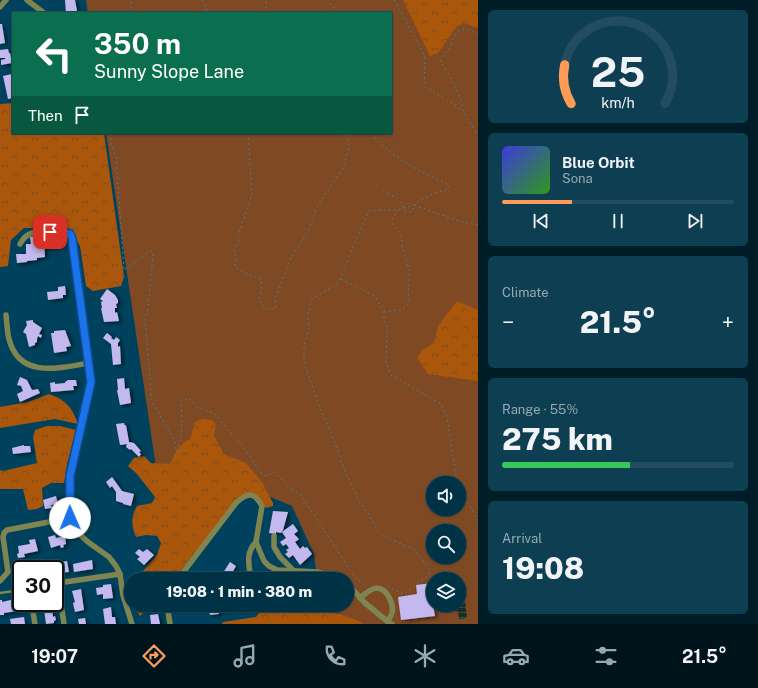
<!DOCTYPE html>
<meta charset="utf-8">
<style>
body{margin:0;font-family:"Public Sans",sans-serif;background:#0e3e51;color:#f1f3f6;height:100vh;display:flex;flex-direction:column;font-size:15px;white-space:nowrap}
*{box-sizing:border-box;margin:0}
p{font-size:13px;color:#95aab3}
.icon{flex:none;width:22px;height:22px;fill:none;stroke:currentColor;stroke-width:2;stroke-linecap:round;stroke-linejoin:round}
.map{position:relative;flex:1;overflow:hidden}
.sheet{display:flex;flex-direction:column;gap:10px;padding:10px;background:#001c26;width:280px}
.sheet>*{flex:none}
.top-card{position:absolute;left:12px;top:12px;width:380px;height:122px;border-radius:0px;box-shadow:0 1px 3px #0004,0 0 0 1px #224d5f;background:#0b6e4f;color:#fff;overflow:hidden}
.buttons{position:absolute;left:426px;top:476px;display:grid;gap:8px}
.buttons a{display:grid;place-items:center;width:40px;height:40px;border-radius:50%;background:#003246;box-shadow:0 1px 3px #0004,0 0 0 1px #224d5f;font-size:20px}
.speed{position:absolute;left:12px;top:560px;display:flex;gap:8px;font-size:20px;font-weight:700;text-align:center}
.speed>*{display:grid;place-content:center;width:52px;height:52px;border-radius:50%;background:#003246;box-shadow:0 1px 3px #0004,0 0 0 1px #224d5f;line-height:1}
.speed .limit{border:2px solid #111;border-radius:6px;background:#fff;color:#111}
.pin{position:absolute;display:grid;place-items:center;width:34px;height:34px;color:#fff;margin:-17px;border-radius:8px;box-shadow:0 2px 6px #0006}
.me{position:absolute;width:44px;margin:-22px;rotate:359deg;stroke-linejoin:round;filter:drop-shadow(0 0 3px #0008)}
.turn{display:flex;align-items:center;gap:14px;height:84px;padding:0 16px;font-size:18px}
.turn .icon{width:52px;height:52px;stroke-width:2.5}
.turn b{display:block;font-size:28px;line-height:34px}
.then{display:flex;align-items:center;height:38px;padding:0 16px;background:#0003;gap:8px;font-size:15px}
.big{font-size:30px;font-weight:800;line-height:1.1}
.sheet .widget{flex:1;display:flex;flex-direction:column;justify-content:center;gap:6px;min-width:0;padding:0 14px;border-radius:6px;background:#0e3e51}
.sheet .dial{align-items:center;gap:0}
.dial svg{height:104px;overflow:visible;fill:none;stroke:#224d5f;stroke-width:7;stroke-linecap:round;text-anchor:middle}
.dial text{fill:#f1f3f6;stroke:none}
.song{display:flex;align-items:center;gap:12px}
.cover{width:48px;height:48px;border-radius:6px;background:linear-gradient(135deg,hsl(240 70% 55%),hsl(110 70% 35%))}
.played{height:4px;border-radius:2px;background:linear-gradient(90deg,#fe9c57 30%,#224d5f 30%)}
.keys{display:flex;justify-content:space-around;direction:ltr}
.heat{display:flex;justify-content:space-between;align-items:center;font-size:22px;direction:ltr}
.charge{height:6px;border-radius:3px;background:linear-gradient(90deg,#34c759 55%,#224d5f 0)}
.trip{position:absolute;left:124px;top:572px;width:230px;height:40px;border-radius:20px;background:#003246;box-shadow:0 1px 3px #0004,0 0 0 1px #224d5f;font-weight:800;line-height:40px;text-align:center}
.tabs{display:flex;height:64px;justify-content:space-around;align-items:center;background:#00141c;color:#95aab3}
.tabs .icon{width:28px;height:28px}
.tabs .on{color:#fe9c57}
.tabs b{font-size:18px;color:#f1f3f6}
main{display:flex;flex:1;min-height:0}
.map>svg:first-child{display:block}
</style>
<main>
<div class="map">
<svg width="478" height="624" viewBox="0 0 478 624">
<defs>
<pattern id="forest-crowns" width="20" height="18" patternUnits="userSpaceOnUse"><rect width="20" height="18" fill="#ab570b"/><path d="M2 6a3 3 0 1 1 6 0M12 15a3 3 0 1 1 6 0" fill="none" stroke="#7e4f23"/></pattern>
<pattern id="water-rules" width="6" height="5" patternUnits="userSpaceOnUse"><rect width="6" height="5" fill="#162e28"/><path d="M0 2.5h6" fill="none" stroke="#364c48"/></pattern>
<filter id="shadow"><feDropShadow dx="2.5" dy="1.5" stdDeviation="2" flood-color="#0009"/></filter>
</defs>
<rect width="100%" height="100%" fill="#00425d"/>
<!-- green -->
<path fill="#7f4923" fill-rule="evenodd" d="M 86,0 L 478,0 L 478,624 L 345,624 L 333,605 L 347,605 L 347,579 L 317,579 L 314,554 L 292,506 L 256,491 L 237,493 L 172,574 L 106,133 L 391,133 L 391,13 L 88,13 ZM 433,483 L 459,483 L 459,509 L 433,509 ZM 433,531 L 459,531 L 459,557 L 433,557 ZM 433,579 L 459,579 L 459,605 L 433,605 Z"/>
<!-- forest -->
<g fill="url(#forest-crowns)">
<polygon points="403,0 478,0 478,28 464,23 457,26 438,53 430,56"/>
<polygon points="13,103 13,133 104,133 124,277 121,286 93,291 86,286 80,246 71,229 24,228 11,240 8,266 0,267 0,104"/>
<polygon points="457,301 478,310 478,381 428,374 417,358 422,350 434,343 438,326"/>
<path d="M 49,394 C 66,400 72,407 78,424 L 55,419 L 0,428 L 0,407 L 28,402 Z"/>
<path d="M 203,419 L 212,420 L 216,425 L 214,436 L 224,454 L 246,463 L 262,482 L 273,503 L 273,506 L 266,508 L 248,494 L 239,497 L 174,579 L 136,579 L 157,555 L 161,543 L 157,536 L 146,535 L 136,537 C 131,525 131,517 137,506 L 152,503 L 155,497 L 137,474 L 128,466 L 134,458 L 144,456 L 151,463 L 170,464 C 175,453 179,444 190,439 L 195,422 Z"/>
<polygon points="47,426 60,426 76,430 67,464 64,483 51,483 42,488 43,506 37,509 28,510 23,489 0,489 0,470 3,471 37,463 33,437 35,430"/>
<polygon points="133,605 151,605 140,616"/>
<polygon points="265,605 330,605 333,612 357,620 363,624 222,624 223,622 256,617"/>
</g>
<!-- water -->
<polygon fill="url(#water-rules)" points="465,601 467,618 459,619 458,611 447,612 444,610 445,605 459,605 459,602"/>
<!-- building -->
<g fill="#c4b9ee" filter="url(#shadow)">
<polygon points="65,0 75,0 77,11 72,11 72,13 66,13"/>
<polygon points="0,24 2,24 5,43 0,44"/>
<polygon points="8,49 9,53 10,53 12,63 1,65 1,60 5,59 5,58 0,58 0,50"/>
<polygon points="12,74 13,98 8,99 3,76"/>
<polygon points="40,236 40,238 44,238 45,257 37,258 37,260 27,261 27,262 17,263 16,254 26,254 26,244 31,244 30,237"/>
<polygon points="65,286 66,295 63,295 63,298 48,300 47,292 58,291 58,287"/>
<polygon points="107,289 115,295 118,300 118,303 116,304 117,308 115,308 115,313 117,312 119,321 104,322 101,308 102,308 101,302 103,301 100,299"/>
<polygon points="33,320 33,322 42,328 39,334 42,335 41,338 38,336 37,339 37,342 35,343 35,345 29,347 26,334 23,332 27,325 26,321"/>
<polygon points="65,330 71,346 66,347 67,351 54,353 51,333 54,333 54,331"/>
<polygon points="107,333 112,337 111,338 114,340 116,337 120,340 118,343 118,347 120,346 121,364 113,365 111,344 103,338"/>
<polygon points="20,377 27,380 32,390 38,389 40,393 20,402 17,394 23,391 21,386 17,385"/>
<polygon points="124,378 125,389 129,388 131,403 120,405 117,390 118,390 117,379"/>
<polygon points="68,380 76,380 77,386 73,386 74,390 51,392 50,383 55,382 55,384 65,383 65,382"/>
<polygon points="124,423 125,426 126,425 129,442 134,443 141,451 139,452 141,454 139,457 131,449 130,450 126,447 127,444 120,445 116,424"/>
<polygon points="24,445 24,446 30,446 31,452 13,454 12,448"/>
<polygon points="112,477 122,491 134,494 131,506 123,504 123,503 116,501 116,492 112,486 110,488 106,482"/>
<polygon points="56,496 58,504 51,505 52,508 45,509 43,500"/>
<polygon points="273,511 288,512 283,530 281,533 276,532 276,534 269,533"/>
<polygon points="293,524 298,531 294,534 299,539 295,542 300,549 303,546 305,548 307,547 312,554 300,565 293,555 289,558 285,554 288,552 286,550 289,548 286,544 283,546 280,542 286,538 282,532"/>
<polygon points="55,535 56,538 65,536 66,544 63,545 64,547 61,548 60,545 51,548 48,537"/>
<polygon points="35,539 38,551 24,554 25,557 18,558 17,554 19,553 18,546 30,544 29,540"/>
<polygon points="139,549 143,552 147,549 154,555 144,565 137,559 140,557 135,553"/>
<polygon points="92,560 93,569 74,572 73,564"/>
<polygon points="67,561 69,572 55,573 55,569 49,569 49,565"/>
<polygon points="230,562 236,566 232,573 235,575 232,579 227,577 226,579 221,576"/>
<polygon points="32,563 33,569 26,569 25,564"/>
<polygon points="433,583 433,605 435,616 401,620 398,597 417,594 416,585"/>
<polygon points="111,584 113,598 103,599 103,594 97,595 96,588 103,587 103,585"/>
<polygon points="81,589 84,610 75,612 73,603 75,602 72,591"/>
<polygon points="19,598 21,598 21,603 29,603 30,609 4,613 4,615 0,615 0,600 2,600 2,602"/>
<polygon points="211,605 218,605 219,614 210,615 209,610 212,610"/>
<polygon points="52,607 53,617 55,616 56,620 54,621 54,623 46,624 44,609"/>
<polygon points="111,607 112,617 115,617 116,624 105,624 103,609"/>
<polygon points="158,614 160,624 151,624 150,615"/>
<polygon points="24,617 25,624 11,624 10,619"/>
<polygon points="85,618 86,624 79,624 78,619"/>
</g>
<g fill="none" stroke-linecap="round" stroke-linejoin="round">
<!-- path -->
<g stroke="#497d94" stroke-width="1" stroke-dasharray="2 3" stroke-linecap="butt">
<polyline points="202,0 208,13"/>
<polyline points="394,0 425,56 424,86 462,110"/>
<polyline points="330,3 339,13"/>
<polyline points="128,13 130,9 132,0"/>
<polyline points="265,13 267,0"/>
<path d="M 478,35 C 469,28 461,26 454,37 C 452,40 451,45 449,49 C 447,52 443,55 441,58 L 441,63 L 448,73 L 461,100 L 463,111 L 478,135"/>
<polyline points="111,133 111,145 116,157 124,270 151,251 153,255 148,309 145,319 152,402 175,441 175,450 177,451 181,436 182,422 181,402 183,399 190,399 198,408 214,413 244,448 262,474 265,476 275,472 289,488 301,495 354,576 363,584 368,585"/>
<polyline points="248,133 252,195 238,235 239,240 234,248 236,259 235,267 243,272 261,279 262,288 259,299 264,307 269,310 276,307 275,299 291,257 308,232 317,207 343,168 349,147 348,133"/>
<path d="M 372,133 C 388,157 424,173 449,185 L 447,190 L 434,193 L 413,205 L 398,210 L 376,210 L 369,211 L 354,244 L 341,278 L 336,285 L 312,299 L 308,313 L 309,329 L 304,346 L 304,363 L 320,408 L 331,432 L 346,474 L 363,508 L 368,513 L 378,531 L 387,538 L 412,548 L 428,567 L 430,571 L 429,575 L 404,594 L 387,586"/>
<path d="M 383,191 C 397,198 399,197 406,212 L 411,212 L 415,206"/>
<polyline points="414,205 456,220 478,225"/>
<polyline points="341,279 375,296 383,312 387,330 386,361 391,375 441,404 447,417 456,476 478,523"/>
<path d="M 384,312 C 397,309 400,314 409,303 L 408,286 L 410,272 L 403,250 L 401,233 C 392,224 388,222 398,211"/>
</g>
<!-- lane -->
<polyline stroke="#7f8550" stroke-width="2.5" points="0,593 21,590"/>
<!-- street -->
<g stroke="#7f8550" stroke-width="5.5">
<polyline points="27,0 44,13"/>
<polyline points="0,7 6,0"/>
<path d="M 20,244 C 27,231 37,231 50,232 C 57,232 63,232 69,234 L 72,239 L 91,382 L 70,476 L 70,518 L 77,532 L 88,542 L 109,557 L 116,566 L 120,574 L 123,595 L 132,624"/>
<path d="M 6,315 C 7,323 7,331 9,339 C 19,379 59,368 89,363"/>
<polyline points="274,536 274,547 280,557 294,571"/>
<path d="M 250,573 C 248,561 247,551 256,542"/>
<path d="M 178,579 L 236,503 C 247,493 254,491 262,506 L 256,542 L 264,561 L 269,566 L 277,570 L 318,572 L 339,579"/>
<polyline points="0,581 8,572 3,537 4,533 7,530 70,518"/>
<polyline points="347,583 365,603 387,621 392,624"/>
<path d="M 360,598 C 365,594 371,588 377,588 C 388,589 394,605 392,613 C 391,616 389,619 387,621"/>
<polyline points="167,605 170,624"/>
<polyline points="33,612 35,624"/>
<polyline points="64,624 58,583 120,574"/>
</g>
</g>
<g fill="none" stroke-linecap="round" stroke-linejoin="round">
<defs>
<polyline id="route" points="50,232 64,232 70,234 72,239 91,382 70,476 70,518"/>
</defs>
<!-- route casing -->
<use href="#route" stroke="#114b97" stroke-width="10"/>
<!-- route -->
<use href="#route" stroke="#1a73e8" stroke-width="7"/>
</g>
</svg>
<div class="buttons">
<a><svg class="icon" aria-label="sound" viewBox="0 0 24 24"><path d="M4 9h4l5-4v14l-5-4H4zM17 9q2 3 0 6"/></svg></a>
<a><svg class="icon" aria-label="search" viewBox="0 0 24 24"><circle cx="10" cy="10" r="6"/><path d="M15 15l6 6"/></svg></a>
<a><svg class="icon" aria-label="layers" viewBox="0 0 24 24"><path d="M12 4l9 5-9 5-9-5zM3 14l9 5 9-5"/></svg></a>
</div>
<div class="speed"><div class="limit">30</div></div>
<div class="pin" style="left:50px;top:232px;background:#d93025"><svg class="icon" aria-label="arrive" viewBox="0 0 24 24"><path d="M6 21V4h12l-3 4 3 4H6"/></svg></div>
<svg class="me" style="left:70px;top:518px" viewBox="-20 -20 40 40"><circle r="19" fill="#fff"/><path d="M0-13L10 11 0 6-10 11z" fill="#1a73e8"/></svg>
<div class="trip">19:08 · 1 min · 380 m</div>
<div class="top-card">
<div class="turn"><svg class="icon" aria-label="left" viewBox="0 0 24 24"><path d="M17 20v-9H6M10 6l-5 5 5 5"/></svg><div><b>350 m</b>Sunny Slope Lane</div></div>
<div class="then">Then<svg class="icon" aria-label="arrive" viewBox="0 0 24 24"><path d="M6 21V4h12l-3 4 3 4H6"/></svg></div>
</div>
</div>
<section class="sheet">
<div class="widget dial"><svg viewBox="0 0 100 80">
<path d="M14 69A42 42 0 1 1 86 69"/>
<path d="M14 69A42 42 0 0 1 9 39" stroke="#fe9c57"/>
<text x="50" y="56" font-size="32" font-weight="700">25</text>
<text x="50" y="72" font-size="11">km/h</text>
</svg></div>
<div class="widget">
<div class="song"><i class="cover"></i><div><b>Blue Orbit</b><p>Sona</p></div></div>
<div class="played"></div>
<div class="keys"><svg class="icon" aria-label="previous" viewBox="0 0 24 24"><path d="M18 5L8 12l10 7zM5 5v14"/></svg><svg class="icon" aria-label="pause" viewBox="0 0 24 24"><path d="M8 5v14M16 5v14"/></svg><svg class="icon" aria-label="next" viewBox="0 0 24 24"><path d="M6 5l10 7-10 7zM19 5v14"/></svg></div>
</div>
<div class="widget"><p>Climate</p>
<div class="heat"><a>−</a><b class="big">21.5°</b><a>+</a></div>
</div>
<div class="widget"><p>Range · 55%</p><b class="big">275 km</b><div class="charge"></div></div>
<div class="widget"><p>Arrival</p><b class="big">19:08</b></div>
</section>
</main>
<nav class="tabs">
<b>19:07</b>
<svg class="icon on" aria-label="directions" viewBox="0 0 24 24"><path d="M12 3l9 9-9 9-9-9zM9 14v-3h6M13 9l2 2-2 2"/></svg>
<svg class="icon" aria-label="music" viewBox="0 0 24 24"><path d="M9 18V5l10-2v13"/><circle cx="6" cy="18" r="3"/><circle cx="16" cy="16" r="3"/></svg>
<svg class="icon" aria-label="phone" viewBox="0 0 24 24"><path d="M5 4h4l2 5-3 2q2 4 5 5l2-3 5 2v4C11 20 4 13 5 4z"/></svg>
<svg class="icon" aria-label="climate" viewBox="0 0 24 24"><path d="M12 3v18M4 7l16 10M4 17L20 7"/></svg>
<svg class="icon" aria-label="car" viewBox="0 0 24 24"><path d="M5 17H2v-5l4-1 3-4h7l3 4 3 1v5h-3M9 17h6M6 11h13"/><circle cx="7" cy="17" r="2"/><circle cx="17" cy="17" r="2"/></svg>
<svg class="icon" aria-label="filters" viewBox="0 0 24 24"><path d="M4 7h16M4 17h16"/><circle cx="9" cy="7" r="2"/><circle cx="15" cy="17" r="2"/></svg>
<b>21.5°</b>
</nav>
